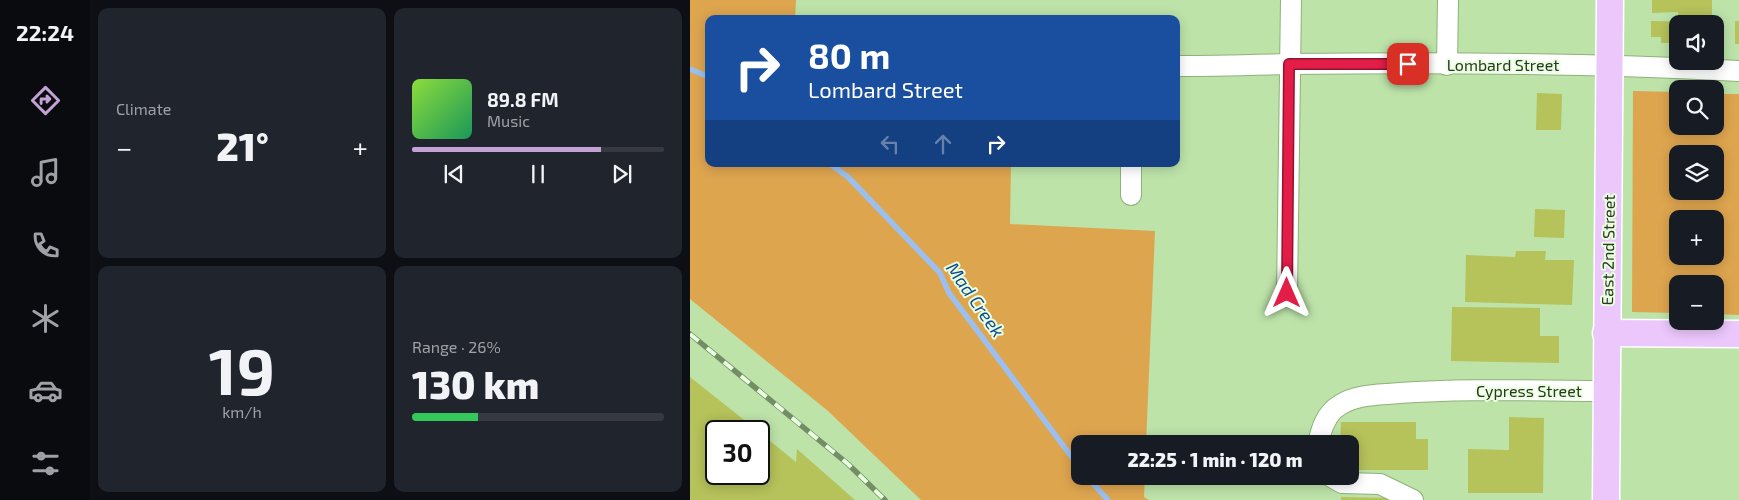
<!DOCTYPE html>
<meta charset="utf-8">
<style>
body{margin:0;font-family:"Exo 2",sans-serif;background:#20242c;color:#f1f3f6;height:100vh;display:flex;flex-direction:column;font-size:19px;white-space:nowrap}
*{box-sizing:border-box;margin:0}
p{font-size:16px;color:#9ea1a6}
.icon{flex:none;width:28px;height:28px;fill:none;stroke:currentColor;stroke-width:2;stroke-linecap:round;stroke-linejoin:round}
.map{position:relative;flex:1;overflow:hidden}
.panel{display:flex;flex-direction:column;gap:8px;padding:8px;background:#0d0f14;width:600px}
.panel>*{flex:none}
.guide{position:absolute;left:15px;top:15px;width:475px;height:152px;border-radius:10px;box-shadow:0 2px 12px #0003;background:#1a4fa0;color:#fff;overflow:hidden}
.fabs{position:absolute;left:979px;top:15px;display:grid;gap:10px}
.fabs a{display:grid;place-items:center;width:55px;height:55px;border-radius:10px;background:#171b24;box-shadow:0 2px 12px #0003;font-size:25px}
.speed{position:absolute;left:15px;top:420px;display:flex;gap:10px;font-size:25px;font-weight:700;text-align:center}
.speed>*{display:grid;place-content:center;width:65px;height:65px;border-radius:50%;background:#171b24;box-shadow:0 2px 12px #0003;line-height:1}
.speed .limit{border:2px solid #111;border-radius:8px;background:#fff;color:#111}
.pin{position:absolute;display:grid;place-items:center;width:42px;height:42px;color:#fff;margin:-21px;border-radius:10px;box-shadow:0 2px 8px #0006}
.me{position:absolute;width:55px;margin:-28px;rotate:0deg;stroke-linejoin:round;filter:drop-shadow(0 0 4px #0008)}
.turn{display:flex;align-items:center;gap:18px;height:105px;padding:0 20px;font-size:22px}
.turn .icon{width:65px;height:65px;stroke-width:2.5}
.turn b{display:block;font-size:35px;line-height:42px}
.lanes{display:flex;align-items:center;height:48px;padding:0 20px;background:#0003;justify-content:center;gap:25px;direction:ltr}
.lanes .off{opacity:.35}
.big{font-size:38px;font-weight:800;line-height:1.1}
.panel .card{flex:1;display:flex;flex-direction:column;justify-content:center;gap:8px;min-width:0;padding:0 18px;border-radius:10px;background:#20242c}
.panel .dial{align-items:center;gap:0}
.dial b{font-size:65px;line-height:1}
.song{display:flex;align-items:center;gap:15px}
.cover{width:60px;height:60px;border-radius:8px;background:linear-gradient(135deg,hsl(90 70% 55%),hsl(150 70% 35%))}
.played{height:5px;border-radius:2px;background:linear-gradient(90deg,#c5a2d6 75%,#363941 75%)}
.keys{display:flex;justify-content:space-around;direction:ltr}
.heat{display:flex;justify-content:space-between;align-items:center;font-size:28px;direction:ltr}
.charge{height:8px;border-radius:4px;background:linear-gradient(90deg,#34c759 26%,#363941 0)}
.panel .tiles{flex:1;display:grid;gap:8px;grid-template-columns:repeat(2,1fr)}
.trip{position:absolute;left:381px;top:435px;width:288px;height:50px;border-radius:10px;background:#171b24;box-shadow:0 2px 12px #0003;font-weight:800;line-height:50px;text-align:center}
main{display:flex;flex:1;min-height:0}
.menu{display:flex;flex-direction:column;width:90px;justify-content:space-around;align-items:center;background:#090b0e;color:#9ea1a6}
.menu .icon{width:35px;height:35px}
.menu .on{color:#c5a2d6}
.menu b{font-size:22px;color:#f1f3f6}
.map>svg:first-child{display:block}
</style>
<main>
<nav class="menu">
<b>22:24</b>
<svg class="icon on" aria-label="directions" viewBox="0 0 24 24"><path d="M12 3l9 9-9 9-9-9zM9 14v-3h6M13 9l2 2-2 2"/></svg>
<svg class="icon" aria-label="music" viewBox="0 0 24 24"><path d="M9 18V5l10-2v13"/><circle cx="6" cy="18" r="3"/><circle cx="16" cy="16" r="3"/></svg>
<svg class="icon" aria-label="phone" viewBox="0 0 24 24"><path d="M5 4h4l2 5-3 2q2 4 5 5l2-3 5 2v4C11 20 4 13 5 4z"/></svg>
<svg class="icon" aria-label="climate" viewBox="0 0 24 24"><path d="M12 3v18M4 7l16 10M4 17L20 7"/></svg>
<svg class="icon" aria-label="car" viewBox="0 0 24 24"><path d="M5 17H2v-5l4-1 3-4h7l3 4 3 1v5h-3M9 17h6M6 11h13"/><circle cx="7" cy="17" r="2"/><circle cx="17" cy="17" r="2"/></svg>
<svg class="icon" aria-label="filters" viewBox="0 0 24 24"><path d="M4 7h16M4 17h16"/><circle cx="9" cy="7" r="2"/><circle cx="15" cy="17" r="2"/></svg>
</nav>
<section class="panel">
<div class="tiles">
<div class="card"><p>Climate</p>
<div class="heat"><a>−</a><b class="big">21°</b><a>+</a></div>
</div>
<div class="card">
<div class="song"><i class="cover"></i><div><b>89.8 FM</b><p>Music</p></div></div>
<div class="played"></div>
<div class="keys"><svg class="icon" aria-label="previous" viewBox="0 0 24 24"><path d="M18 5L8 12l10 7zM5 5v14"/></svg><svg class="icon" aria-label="pause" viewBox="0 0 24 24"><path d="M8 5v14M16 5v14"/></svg><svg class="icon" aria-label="next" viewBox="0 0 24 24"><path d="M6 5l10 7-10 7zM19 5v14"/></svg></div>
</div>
<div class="card dial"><b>19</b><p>km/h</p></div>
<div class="card"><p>Range · 26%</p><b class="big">130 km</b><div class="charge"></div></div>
</div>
</section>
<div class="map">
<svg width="1049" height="500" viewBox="0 0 1049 500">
<rect width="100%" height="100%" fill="#bde3a9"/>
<!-- green -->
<g fill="#dea54f" fill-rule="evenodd">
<polygon points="0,0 106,0 105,19 19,19 19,164 321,164 320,224 465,231 456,444 390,444 390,476 455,476 454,497 459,500 231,500 138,411 0,299"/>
<path d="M 943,91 L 987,92 L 988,126 L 1025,126 L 1025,94 L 1049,94 L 1049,315 L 1025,314 L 1025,284 L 988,284 L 987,313 L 942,312 ZM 988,154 L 1025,154 L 1025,191 L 988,191 ZM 988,219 L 1025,219 L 1025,256 L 988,256 Z"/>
</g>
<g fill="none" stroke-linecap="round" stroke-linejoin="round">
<!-- stream -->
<g stroke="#9bc0ef" stroke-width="5.5">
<polyline points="0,69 19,77"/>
<polyline points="140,164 158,177 250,273 259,293 390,468"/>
<polyline points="396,476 418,500"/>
</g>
</g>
<!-- building -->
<g fill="#b6c25a">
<polygon points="962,0 1022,0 1022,15 988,16 988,12 962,13"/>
<polygon points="961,21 1004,22 1004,24 988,24 988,43 971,43 971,37 961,37"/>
<rect x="1045" y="21" width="4" height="23"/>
<polygon points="847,93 872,94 871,130 846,130"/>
<polygon points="845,209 875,210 874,238 844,237"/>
<polygon points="826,251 856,251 855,260 884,260 882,305 775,302 776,255 825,257"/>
<polygon points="762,307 850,308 850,336 869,336 869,363 761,361"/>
<polygon points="0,377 68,431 26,431 26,474 69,474 69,432 106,462 107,449 165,500 0,500"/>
<polygon points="819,417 854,418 853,493 778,493 778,449 819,450"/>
<polygon points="651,422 726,422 726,439 738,439 738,470 660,470 660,444 650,444"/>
<polygon points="651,497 700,498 700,500 651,500"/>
</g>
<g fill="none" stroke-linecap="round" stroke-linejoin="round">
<defs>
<g id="minor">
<polyline points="757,65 758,0"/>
<path d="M 486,66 C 524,66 562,65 600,64 C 749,62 900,63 1049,71"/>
<polyline points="441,195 441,164"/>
<polyline points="597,293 601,0"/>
<path d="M 628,444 C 631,429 636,413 650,405 C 667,394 689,395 709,393 C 778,388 847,391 916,391"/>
<polyline points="640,476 652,483 690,484 723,500"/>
</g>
<g id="major">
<polyline points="916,333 1049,334"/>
<polyline points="916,500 920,0"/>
</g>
</defs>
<!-- minor casing -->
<use href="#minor" stroke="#8eb27a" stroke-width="22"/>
<!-- major casing -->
<use href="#major" stroke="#fff" stroke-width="29"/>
<!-- minor -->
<use href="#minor" stroke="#fff" stroke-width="20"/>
<!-- major -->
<use href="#major" stroke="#ebc7fb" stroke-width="26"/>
<defs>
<polyline id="rail" points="0,334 158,464 195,500"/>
</defs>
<!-- rail casing -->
<use href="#rail" stroke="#738e65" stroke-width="5.5"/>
<!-- rail -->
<use href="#rail" stroke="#eafee0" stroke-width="4" stroke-dasharray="11" stroke-linecap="butt"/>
</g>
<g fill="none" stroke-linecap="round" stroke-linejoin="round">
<defs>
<polyline id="route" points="597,293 599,64 718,64"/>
</defs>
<!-- route casing -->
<use href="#route" stroke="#92132f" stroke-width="12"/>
<!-- route -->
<use href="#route" stroke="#e11d48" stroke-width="9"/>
</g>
<g text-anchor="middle" stroke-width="4" stroke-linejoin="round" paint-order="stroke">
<!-- street labels -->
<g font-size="16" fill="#283720" stroke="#eafee0">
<text x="813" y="71">Lombard Street</text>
<text transform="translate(918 250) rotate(-89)" y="6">East 2nd Street</text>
<text x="839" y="397">Cypress Street</text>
</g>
<!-- water labels -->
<g font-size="18" font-style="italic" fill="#0d4c91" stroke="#eafee0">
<text transform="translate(285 300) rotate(55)" y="6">Mad Creek</text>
</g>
</g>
</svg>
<div class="fabs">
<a><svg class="icon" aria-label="sound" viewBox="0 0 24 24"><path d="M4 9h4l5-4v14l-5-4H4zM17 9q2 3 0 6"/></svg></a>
<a><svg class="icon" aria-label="search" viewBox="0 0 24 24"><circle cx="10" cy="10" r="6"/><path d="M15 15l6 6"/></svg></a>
<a><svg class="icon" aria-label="layers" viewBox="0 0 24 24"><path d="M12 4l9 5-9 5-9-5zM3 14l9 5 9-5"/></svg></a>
<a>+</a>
<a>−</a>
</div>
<div class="speed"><div class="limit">30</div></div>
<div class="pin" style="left:718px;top:64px;background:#d93025"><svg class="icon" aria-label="arrive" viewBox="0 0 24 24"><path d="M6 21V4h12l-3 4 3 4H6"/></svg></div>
<svg class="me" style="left:597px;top:293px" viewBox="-20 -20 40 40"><path d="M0-17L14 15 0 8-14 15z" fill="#e11d48" stroke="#fff" stroke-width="4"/></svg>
<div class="trip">22:25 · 1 min · 120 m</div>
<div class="guide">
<div class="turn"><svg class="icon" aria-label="right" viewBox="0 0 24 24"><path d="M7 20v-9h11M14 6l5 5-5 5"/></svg><div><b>80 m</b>Lombard Street</div></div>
<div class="lanes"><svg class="icon off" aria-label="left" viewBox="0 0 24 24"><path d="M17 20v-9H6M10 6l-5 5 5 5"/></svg><svg class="icon off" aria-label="ahead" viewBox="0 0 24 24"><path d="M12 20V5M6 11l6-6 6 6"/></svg><svg class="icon" aria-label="right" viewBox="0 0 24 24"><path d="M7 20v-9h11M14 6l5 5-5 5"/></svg></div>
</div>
</div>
</main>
